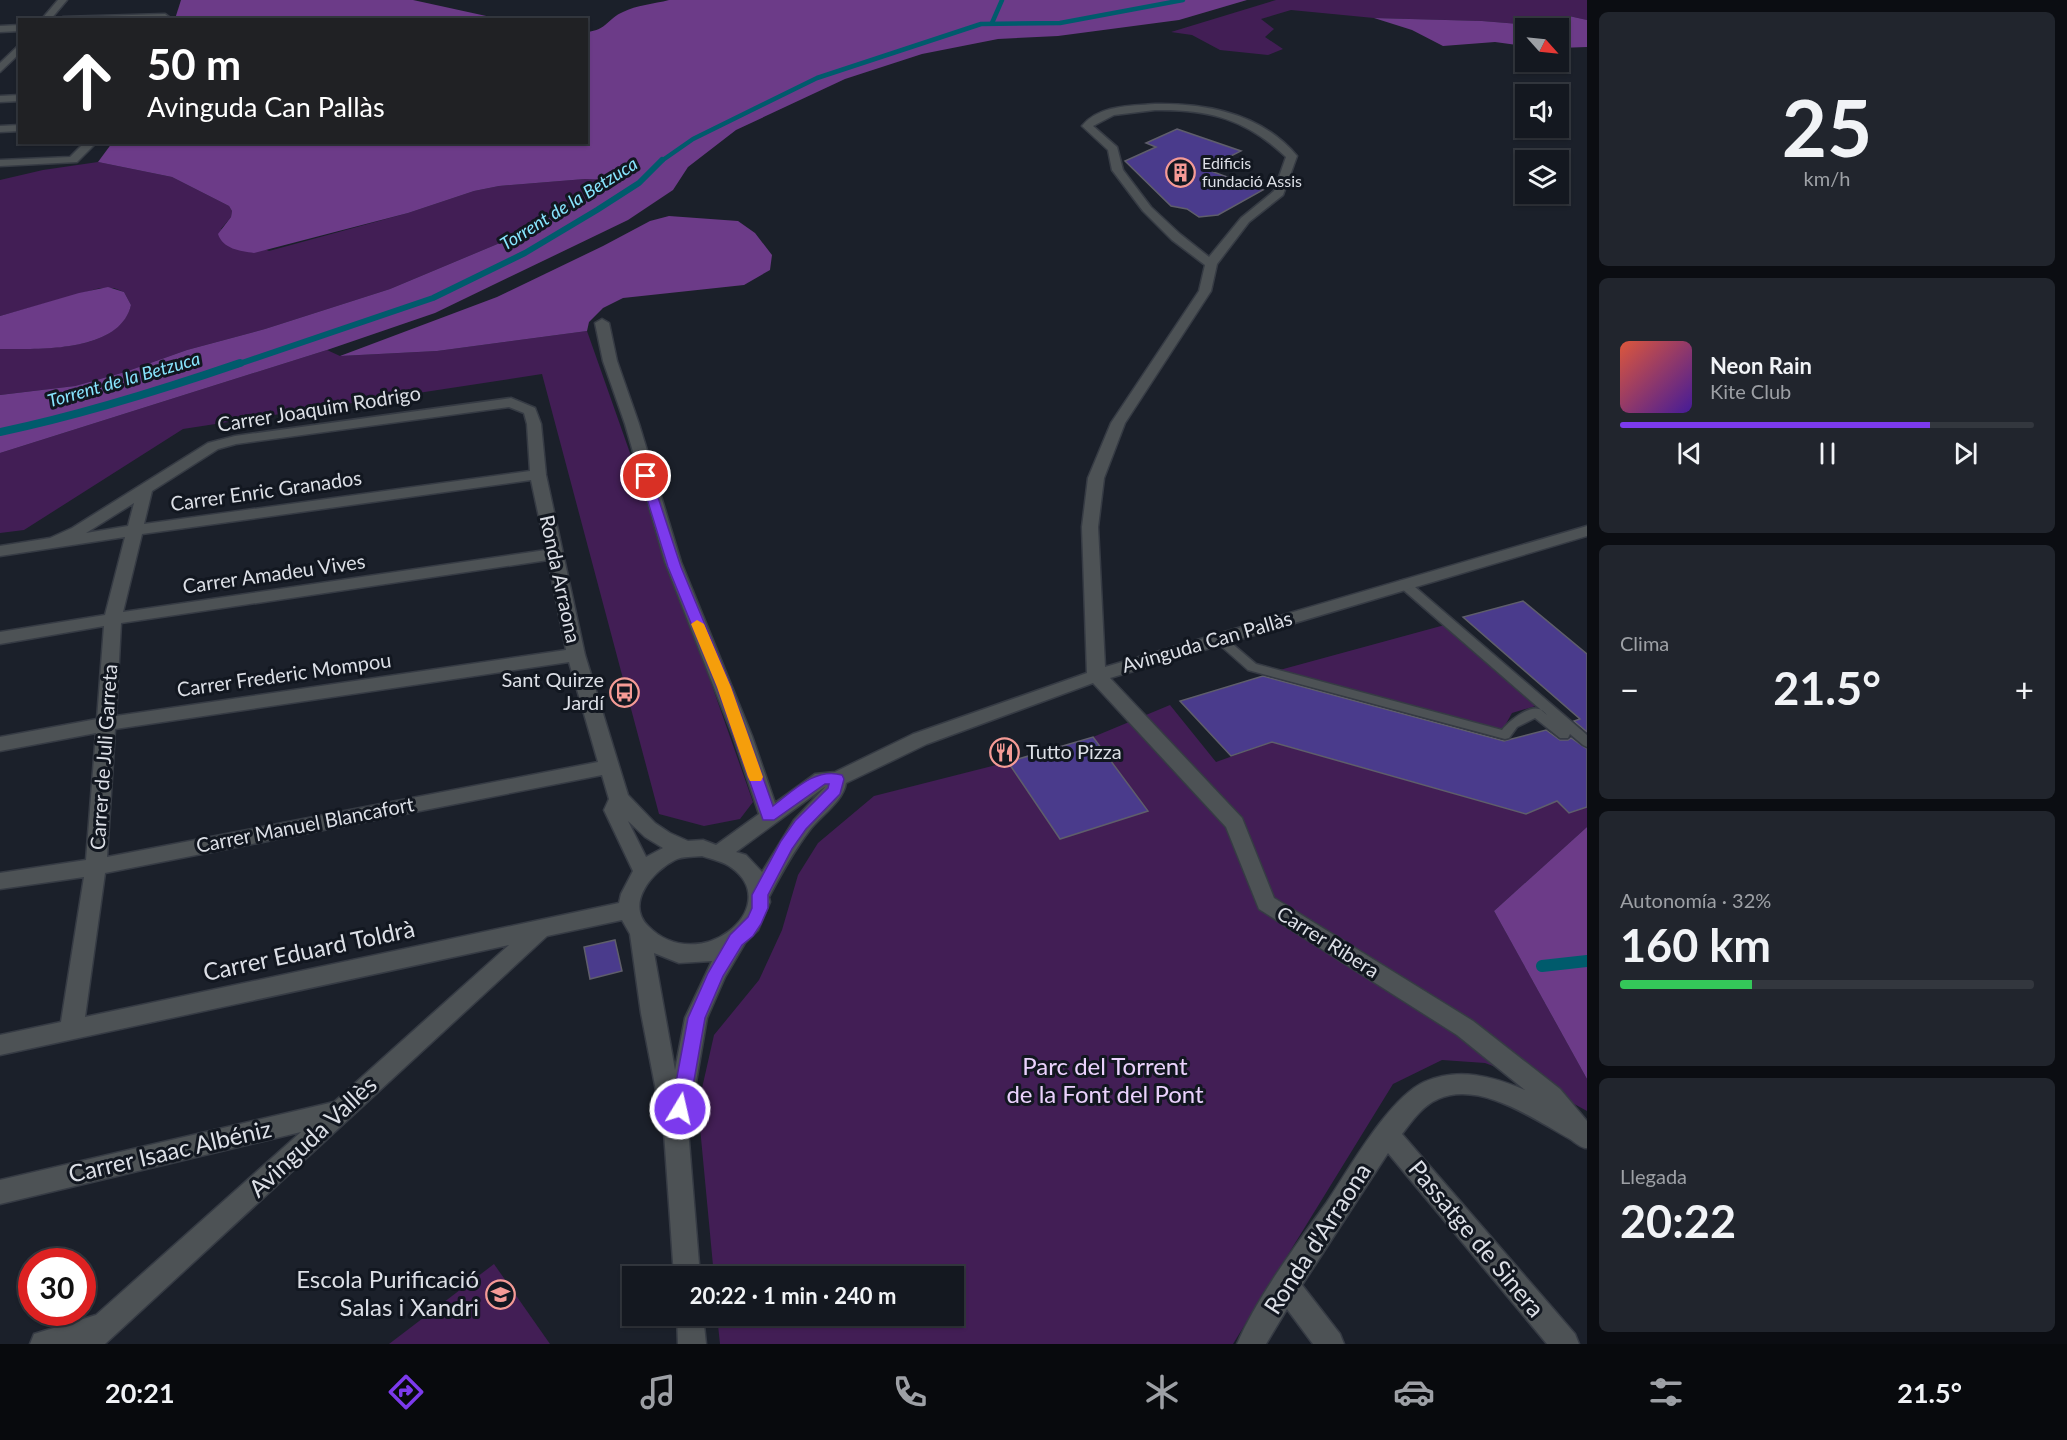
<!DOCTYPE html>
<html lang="es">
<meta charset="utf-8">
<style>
body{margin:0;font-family:Lato,sans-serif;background:#21252d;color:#f1f3f6;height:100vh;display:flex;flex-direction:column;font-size:22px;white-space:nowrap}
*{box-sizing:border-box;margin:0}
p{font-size:20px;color:#9da0a5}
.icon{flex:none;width:33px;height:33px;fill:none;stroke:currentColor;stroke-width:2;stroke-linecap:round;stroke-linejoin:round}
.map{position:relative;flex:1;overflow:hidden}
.panel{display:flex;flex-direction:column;gap:12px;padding:12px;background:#0b0d12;width:480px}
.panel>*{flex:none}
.hud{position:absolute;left:18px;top:18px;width:570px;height:126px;border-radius:0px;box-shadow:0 2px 4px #0004,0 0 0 2px #33373e;background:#202124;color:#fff;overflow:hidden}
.needle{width:39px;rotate:117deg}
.fabs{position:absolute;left:1515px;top:18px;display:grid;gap:12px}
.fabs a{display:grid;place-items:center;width:54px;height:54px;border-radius:0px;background:#141820;box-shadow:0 2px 4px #0004,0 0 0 2px #33373e;font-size:30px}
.speed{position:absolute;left:18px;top:1248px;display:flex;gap:12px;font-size:30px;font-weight:700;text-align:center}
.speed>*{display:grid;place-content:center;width:78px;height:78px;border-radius:50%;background:#141820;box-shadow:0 2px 4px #0004,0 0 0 2px #33373e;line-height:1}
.speed .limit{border:9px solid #d22;background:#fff;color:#111}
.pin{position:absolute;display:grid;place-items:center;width:51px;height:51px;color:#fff;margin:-26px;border:3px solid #fff;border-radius:50%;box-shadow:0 2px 6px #0007}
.me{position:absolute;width:66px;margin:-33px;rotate:9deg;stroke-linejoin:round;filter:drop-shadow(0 0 4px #0008)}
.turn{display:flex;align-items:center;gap:21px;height:126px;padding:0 30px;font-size:27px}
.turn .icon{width:78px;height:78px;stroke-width:2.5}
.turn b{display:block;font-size:42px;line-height:51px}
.big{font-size:45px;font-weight:700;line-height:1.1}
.panel .widget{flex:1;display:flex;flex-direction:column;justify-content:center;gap:9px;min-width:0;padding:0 21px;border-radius:9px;background:#21252d}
.panel .dial{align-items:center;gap:0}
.dial b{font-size:78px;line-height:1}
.song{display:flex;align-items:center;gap:18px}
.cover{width:72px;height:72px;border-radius:9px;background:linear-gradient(135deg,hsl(10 70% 55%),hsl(260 70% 35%))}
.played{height:6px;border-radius:3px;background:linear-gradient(90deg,#7c3aed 75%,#33373e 75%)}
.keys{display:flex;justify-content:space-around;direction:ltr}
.heat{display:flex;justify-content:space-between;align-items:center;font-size:33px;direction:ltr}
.charge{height:9px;border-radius:4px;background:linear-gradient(90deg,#34c759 32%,#33373e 0)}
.trip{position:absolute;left:622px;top:1266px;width:342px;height:60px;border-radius:0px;background:#141820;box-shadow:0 2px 4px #0004,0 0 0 2px #33373e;font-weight:700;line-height:60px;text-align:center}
.tab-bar{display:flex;height:96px;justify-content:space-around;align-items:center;background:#080a0d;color:#9da0a5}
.tab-bar .icon{width:42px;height:42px}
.tab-bar .on{color:#7c3aed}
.tab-bar b{font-size:27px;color:#f1f3f6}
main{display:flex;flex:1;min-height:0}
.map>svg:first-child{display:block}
</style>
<main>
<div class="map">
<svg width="1587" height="1344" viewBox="0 0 1587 1344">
<rect width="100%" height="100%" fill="#1b202a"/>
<!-- green -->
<g fill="#421e55">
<polygon points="1276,0 1587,0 1587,20 1569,16 1519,24 1482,21 1374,18 1291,10 1261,19 1274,29 1265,37 1283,49 1268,55 1220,50 1192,35 1171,32"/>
<path d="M 98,162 L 172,177 L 229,206 L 232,211 L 231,217 L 221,229 L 269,251 L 408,213 L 474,191 L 499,186 L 585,179 L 608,180 L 615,183 L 577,207 L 545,220 L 507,240 L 390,289 L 265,329 L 187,350 L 125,372 L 75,386 L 0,395 L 0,349 C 38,348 118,354 131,305 L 124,292 L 114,288 L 100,288 L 0,316 L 0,180 L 43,170 Z"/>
<polygon points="587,331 753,802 740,819 704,826 659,814 542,374 183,429 24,530 0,533 0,453 327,350 340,356 437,351"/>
<polygon points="1452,623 1539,705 1512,713 1502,731 1276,671"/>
<polygon points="1170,705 1216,762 1272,742 1526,814 1557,801 1569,813 1587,807 1587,827 1494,911 1587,1079 1587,1111 1530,1080 1485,1063 1442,1060 1393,1084 1233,1344 720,1344 717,1316 954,1316 954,1276 714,1276 698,1106 714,1035 759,980 782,930 798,875 818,843 874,796 1008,762 1060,838 1148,811 1093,737"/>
<polygon points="494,1264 550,1344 389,1344"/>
</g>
<!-- forest -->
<g fill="#6c3b88">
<polygon points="181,0 413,0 500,19 175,19"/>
<path d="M 669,0 L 1247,0 L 1179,20 L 1058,36 L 998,39 L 922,54 L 845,79 L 736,130 L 688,167 L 673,190 L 628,220 L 435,313 L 327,350 L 0,453 L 0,395 L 75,386 L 125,372 L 187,350 L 265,329 L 390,289 L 507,240 L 545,220 L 577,207 L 615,183 L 608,180 L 585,179 L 499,186 L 474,191 L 408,213 L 254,253 C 240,251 223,249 218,234 L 231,217 L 232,211 L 229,206 L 172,177 L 98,162 L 112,143 L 586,142 L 587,32 C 607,30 608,18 623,12 C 636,5 654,4 669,0 Z"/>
<polygon points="1569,16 1587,20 1587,47 1559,48 1558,28 1526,28 1525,50 1517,45 1495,42 1443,46 1412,30 1374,18 1482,21 1519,24"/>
<polygon points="669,216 738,221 755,233 772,255 770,270 744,285 623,298 603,308 589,322 587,331 437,351 340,356 497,297 603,246 650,221"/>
<path d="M 108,287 L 124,292 L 131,305 C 120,353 37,349 0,349 L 0,316 L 79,293 Z"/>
<polygon points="1587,827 1587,1079 1494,911"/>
</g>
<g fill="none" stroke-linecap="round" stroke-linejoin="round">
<!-- stream-far3 -->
<g stroke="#005b6c" stroke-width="4.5">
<polyline points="992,23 1002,0"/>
<polyline points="660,162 693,139 817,78 981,24 1060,23 1183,0"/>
</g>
<!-- stream-far2 -->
<polyline stroke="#005b6c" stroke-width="6" points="236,365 433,298 525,253 597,210 639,183 662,160"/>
<!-- stream-far1 -->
<path stroke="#005b6c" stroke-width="8" d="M 0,432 C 82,415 161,390 240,363"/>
<!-- stream -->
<polyline stroke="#005b6c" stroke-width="12" points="1542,966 1587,961"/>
</g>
<!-- building -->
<g fill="#4a3b8c" stroke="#5f5e6b" stroke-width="1.5">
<polygon points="1177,129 1241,151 1205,169 1263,190 1218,215 1199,217 1187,209 1171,206 1125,161 1156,147 1146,143"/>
<polygon points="1523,601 1587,654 1587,732 1574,721 1580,719 1463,617"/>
<polygon points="1263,676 1504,741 1546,730 1560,740 1568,740 1571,738 1587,749 1587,807 1569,813 1557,801 1526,814 1272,742 1231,756 1180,701"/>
<polygon points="1093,737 1148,811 1060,839 1008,762"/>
<polygon points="615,940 622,971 590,979 584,947"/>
</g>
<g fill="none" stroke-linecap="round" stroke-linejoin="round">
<defs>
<path id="lane" d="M 1404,580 L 1408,581 L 1587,735 L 1587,747 L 1583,745 L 1570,734 L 1568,738 L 1560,738 L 1535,718 L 1517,727 L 1509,738 L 1505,739 L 1248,670 L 1213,639 L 1215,636 L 1223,636 L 1256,664 L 1502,730 C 1508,722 1529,705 1539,709 C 1541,709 1546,713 1547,715 L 1400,587 L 1398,584 L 1400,581 Z"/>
<g id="street">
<polygon points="58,0 67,0 50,20 41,20"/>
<polygon points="165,14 169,17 168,19 59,20 63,17"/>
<polygon points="20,25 20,31 0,32 0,26"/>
<polygon points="20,44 20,53 0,72 0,63"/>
<polygon points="20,95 20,101 0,102 0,96"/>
<path d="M 1155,104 C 1207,103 1262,114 1297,156 L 1283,195 L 1249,222 L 1217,264 L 1211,291 L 1125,423 L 1104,478 L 1098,527 L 1105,667 L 1587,526 L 1587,536 L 1110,678 L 1242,818 L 1274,898 L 1473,1021 L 1560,1089 L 1587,1121 L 1587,1148 L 1585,1148 C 1578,1146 1575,1142 1570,1139 C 1535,1120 1480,1080 1438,1099 C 1423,1105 1412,1121 1402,1134 L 1575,1334 L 1579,1344 L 1547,1344 L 1388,1153 L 1302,1285 L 1340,1334 L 1344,1344 L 1313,1344 L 1287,1309 L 1266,1344 L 1237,1344 C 1257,1297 1297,1244 1327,1202 C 1350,1168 1388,1099 1424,1082 C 1458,1067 1492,1076 1525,1090 L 1457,1035 L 1259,909 L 1226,827 L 1093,683 L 927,744 L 846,783 C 843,802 820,816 809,831 C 793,852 781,874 769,897 L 770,902 L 758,930 L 745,943 L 725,977 L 707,1018 L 688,1129 L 700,1276 L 674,1276 L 664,1132 L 641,1013 L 630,934 L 622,920 L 547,936 L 105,1344 L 30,1344 L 34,1334 L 96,1315 L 301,1132 L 0,1204 L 0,1180 L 334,1102 L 509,945 L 0,1055 L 0,1035 L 61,1022 L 84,877 L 0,889 L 0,873 L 86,860 L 96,733 L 0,751 L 0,737 L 97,719 L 104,626 L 0,644 L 0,632 L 105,615 L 125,537 L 0,556 L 0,546 L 50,538 L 72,528 L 208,443 L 235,436 L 511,398 L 535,408 L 541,424 L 546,475 L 585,655 L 628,795 L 655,823 L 670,833 L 688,841 L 703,840 L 716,845 L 759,814 L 733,736 L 665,562 L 625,424 L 603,361 L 595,323 L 602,319 L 609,323 L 617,361 L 639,424 L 681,562 L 752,736 L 775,803 L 815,774 L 835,772 L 913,734 L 1087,673 L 1082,527 L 1088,478 L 1111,423 L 1199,291 L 1205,265 L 1172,240 L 1143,211 L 1112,170 L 1108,150 L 1082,126 C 1099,105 1130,106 1155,104 ZM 1155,110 C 1209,109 1246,119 1286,157 L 1274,191 L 1241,218 L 1209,257 L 1180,234 L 1151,207 L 1123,170 L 1117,147 L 1093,126 L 1114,115 ZM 509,407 L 524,413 L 527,424 L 530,471 L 144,524 L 152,491 L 218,449 L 236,444 ZM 531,480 L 546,550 L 123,612 L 142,534 ZM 134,503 L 128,526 L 86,533 ZM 548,560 L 566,650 L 116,716 L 121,623 ZM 569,662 L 598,762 L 107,857 L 115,729 ZM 602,775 L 609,799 L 604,810 L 633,871 L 621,894 L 619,903 L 85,1017 L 105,873 ZM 826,786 L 794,820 L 762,872 L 746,855 L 736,852 ZM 628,821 L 645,837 L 663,848 L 646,857 ZM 702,856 C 711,859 725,862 732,868 C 785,907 699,978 648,926 C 625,903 653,871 675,860 C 683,856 693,857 702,856 ZM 654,953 L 679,963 L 712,961 L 685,1018 L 675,1070 Z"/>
<polygon points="20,125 20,131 0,132 0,126"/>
<polygon points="85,142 97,142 77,162 0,166 0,160 70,157"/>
<polygon points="677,1316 703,1316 706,1344 678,1344"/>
</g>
</defs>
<!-- lane casing -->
<use href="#lane" stroke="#363b44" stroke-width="3"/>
<!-- street casing -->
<use href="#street" stroke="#363b44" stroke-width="3"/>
<!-- lane -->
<use href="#lane" fill="#4d5255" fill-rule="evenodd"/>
<!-- street -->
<use href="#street" fill="#4d5255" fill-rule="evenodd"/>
</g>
<!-- route -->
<path fill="#7c3aed" stroke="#51269a" stroke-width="1.5" d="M 646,473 L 651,476 L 681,567 L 731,687 L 773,806 C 793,791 815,767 842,775 L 844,779 L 840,794 L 806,829 L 792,849 L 768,895 L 768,908 L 761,924 L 753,936 L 742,945 L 723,976 L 705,1018 L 689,1109 L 686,1115 L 680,1117 L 673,1115 L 671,1109 L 688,1018 L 708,973 L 730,935 L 748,917 L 752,908 L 752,895 L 781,841 L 795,821 L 828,788 L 829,784 L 825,784 L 774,820 L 763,820 L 717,687 L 668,567 L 640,476 Z"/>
<!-- slow -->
<polygon fill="#f59e0b" points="697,620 704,624 731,687 763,777 761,781 750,781 748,777 717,687 691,624"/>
<!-- icons -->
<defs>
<symbol id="building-ring" viewBox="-11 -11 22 22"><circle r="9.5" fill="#121720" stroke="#f59b96" stroke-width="1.5"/><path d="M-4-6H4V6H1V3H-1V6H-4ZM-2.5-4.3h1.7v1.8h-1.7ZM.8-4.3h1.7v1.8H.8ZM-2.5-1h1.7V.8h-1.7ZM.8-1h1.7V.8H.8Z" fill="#f59b96"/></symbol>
<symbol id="bus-ring" viewBox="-11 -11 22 22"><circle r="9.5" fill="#121720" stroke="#f59b96" stroke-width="1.5"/><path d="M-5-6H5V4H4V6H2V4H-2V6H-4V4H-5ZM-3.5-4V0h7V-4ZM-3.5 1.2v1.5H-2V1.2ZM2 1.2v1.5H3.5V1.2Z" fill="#f59b96"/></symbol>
<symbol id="restaurant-ring" viewBox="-11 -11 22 22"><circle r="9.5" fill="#121720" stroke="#f59b96" stroke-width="1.5"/><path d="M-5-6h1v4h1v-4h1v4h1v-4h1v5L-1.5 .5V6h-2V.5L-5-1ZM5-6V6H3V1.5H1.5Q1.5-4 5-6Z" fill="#f59b96"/></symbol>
<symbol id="school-ring" viewBox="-11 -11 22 22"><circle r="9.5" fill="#121720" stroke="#f59b96" stroke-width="1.5"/><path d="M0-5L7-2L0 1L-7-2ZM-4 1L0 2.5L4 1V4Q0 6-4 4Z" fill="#f59b96"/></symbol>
</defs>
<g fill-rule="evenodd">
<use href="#building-ring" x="1164" y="156" width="33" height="33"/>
<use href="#bus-ring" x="608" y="676" width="33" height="33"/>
<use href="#restaurant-ring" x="988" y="736" width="33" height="33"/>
<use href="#school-ring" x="484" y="1278" width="33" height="33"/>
</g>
<g text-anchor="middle" stroke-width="6" stroke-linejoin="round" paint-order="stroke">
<!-- far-poi labels -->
<g font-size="16" fill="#dcdfe6" stroke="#121720" text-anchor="start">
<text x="1202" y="169">Edificis<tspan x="1202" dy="18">fundació Assis</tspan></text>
</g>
<!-- far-water labels -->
<g font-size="18" font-style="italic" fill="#88e6ff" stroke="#121720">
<text transform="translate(569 204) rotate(-32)" y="6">Torrent de la Betzuca</text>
<text transform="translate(124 380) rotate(-16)" y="6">Torrent de la Betzuca</text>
</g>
<!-- street labels -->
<g font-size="20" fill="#dcdfe6" stroke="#121720">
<text transform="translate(319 409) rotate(-9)" y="7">Carrer Joaquim Rodrigo</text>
<text transform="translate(266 491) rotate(-8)" y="7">Carrer Enric Granados</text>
<text transform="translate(274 574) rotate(-8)" y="7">Carrer Amadeu Vives</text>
<text transform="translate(560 579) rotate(78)" y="7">Ronda Arraona</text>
<text transform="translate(1207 642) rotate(-16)" y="7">Avinguda Can Pallàs</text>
<text transform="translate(284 675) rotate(-8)" y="7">Carrer Frederic Mompou</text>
<text transform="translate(104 757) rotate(-86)" y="7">Carrer de Juli Garreta</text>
<text transform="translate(305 825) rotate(-11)" y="7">Carrer Manuel Blancafort</text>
<text transform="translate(1328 942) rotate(32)" y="7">Carrer Ribera</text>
</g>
<!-- poi labels -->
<g font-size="20" fill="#dcdfe6" stroke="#121720" text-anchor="end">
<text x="604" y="687">Sant Quirze<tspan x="604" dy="23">Jardí</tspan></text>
<text x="1026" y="759" text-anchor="start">Tutto Pizza</text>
</g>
<!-- near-street labels -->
<g font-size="24" fill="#dcdfe6" stroke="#121720">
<text transform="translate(309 951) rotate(-12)" y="8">Carrer Eduard Toldrà</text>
<text transform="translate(313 1137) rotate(-43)" y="8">Avinguda Vallès</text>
<text transform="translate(170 1152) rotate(-13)" y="8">Carrer Isaac Albéniz</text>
<text transform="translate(1318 1239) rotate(-57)" y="8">Ronda d'Arraona</text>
<text transform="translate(1476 1239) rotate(50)" y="8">Passatge de Sinera</text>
</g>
<!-- near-park labels -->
<g font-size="24" fill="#ebd2fd" stroke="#121720">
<text x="1105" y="1075">Parc del Torrent<tspan x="1105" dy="28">de la Font del Pont</tspan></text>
</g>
<!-- near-poi labels -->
<g font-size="24" fill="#dcdfe6" stroke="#121720" text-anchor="end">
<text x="479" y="1288">Escola Purificació<tspan x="479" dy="28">Salas i Xandri</tspan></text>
</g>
</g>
</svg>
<div class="fabs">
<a><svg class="needle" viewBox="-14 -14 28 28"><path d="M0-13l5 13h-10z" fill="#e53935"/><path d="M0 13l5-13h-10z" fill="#9da0a5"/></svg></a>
<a><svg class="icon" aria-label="sound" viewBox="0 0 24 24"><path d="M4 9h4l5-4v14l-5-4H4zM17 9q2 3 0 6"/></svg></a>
<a><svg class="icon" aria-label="layers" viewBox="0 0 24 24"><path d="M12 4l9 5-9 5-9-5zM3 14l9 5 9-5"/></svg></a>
</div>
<div class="speed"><div class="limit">30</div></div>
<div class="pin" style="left:646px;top:476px;background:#d93025"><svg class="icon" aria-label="arrive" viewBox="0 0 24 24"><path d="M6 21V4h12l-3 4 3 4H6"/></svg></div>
<svg class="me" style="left:680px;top:1109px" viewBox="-20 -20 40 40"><circle r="17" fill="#7c3aed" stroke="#fff" stroke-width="3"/><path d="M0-11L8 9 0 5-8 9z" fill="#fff"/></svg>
<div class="trip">20:22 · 1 min · 240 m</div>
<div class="hud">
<div class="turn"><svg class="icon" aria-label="ahead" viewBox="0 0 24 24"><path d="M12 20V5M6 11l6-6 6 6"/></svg><div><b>50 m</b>Avinguda Can Pallàs</div></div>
</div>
</div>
<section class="panel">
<div class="widget dial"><b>25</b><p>km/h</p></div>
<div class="widget">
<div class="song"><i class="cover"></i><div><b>Neon Rain</b><p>Kite Club</p></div></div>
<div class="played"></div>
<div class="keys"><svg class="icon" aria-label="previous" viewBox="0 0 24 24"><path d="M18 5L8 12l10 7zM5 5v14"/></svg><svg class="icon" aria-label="pause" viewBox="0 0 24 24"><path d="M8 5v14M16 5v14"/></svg><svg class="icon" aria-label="next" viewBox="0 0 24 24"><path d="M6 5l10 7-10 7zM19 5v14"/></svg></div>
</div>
<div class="widget"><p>Clima</p>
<div class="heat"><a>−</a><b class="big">21.5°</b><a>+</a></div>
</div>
<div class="widget"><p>Autonomía · 32%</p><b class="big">160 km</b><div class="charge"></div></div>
<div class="widget"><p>Llegada</p><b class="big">20:22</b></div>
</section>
</main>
<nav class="tab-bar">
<b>20:21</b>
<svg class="icon on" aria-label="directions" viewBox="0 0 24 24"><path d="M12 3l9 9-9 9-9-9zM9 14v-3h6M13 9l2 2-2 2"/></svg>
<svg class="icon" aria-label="music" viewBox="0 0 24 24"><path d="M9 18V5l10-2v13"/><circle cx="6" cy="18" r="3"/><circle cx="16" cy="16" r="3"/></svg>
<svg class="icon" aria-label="phone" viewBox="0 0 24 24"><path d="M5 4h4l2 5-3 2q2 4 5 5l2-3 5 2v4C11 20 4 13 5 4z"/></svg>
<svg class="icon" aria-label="climate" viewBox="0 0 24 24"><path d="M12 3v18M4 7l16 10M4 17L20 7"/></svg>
<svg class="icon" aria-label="car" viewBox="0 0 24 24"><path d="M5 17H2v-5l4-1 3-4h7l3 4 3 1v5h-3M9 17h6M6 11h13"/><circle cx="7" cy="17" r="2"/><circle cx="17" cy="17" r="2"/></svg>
<svg class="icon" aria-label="filters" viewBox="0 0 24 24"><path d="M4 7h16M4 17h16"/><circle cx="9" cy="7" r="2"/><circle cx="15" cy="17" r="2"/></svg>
<b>21.5°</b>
</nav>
